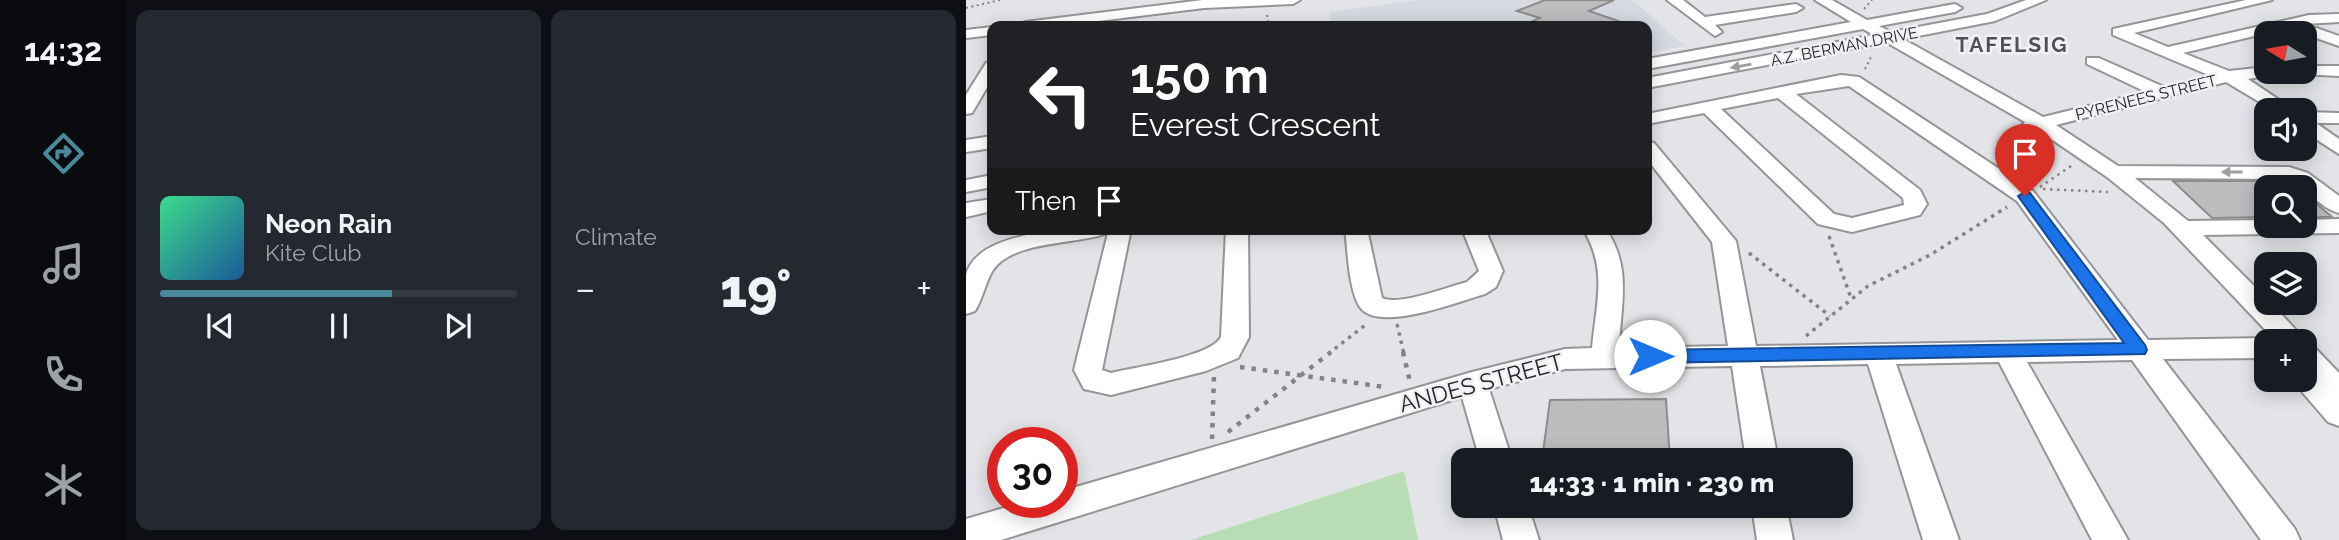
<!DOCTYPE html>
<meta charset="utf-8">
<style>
body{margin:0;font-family:Raleway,sans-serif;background:#242831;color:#f1f3f6;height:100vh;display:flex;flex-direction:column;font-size:26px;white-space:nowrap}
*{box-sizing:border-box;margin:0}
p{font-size:23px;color:#9ea1a6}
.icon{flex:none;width:38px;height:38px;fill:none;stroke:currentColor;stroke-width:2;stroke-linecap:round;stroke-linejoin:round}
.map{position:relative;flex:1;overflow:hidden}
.drawer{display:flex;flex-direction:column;gap:10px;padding:10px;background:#0d0f14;width:840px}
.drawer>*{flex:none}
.banner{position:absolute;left:21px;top:21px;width:665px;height:214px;border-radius:14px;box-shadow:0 4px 18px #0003;background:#202124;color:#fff;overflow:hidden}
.needle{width:46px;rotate:281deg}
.fabs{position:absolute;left:1288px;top:21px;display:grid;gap:14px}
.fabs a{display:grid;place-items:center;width:63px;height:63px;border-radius:14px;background:#171b24;box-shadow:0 4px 18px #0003;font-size:35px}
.speed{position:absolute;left:21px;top:427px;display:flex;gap:14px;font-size:35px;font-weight:700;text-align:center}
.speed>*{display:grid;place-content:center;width:91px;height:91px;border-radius:50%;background:#171b24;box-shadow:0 4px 18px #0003;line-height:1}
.speed .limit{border:10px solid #d22;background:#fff;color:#111}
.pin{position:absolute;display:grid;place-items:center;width:60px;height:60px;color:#fff;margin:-72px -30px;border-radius:50% 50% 50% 0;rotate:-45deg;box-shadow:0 0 7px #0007}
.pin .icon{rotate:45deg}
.me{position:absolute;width:77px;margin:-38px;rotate:90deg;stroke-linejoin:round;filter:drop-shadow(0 0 5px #0008)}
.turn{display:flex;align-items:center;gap:24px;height:147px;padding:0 28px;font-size:32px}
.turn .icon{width:91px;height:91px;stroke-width:2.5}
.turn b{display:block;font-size:49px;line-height:60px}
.then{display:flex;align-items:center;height:66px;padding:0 28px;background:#0003;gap:14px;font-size:26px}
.big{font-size:52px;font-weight:800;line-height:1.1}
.drawer .card{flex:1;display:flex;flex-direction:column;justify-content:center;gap:10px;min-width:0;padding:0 24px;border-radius:14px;background:#242831}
.song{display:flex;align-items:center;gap:21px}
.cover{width:84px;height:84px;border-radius:10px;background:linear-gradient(135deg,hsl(150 70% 55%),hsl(210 70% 35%))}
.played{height:7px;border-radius:4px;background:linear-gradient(90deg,#488a9b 65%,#363941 65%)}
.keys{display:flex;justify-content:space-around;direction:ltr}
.heat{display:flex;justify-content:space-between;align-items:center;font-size:38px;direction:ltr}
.drawer .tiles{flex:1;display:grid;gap:10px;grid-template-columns:repeat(2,1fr)}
.trip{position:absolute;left:485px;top:448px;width:402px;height:70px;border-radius:14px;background:#171b24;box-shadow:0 4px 18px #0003;font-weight:800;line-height:70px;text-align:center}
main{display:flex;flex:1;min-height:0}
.dock{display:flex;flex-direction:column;width:126px;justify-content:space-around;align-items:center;background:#090b0e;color:#9ea1a6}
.dock .icon{width:49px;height:49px}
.dock .selected{color:#488a9b}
.dock b{font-size:32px;color:#f1f3f6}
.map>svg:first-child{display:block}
</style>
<main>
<nav class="dock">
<b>14:32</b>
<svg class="icon selected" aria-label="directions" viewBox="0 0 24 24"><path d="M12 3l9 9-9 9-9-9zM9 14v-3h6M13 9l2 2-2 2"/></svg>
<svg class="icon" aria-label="music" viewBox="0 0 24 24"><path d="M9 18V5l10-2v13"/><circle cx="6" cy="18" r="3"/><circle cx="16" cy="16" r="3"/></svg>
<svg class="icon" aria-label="phone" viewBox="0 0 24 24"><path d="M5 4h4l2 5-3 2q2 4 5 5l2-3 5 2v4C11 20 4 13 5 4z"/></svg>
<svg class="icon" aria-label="climate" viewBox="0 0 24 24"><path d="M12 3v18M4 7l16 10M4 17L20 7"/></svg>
</nav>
<section class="drawer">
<div class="tiles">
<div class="card">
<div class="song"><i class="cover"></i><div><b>Neon Rain</b><p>Kite Club</p></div></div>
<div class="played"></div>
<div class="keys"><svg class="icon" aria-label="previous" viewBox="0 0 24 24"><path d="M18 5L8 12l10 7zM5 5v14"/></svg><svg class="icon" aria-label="pause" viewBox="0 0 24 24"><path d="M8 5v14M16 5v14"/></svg><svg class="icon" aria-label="next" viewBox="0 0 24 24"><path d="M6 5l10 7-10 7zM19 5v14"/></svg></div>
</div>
<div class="card"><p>Climate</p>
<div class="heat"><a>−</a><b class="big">19°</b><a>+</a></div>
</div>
</div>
</section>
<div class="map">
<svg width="1373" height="540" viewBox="0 0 1373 540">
<rect width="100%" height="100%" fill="#e3e4e7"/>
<!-- built -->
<polygon fill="#d6d8e2" points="453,0 666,0 719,46 681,53 681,26 367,26 363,12"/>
<!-- green -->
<polygon fill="#b8ddb4" points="438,471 452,540 225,540"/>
<!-- building -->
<g fill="#bebcbe" stroke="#8d8b8c" stroke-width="2">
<polygon points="579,0 648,0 623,11 655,22 654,26 555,26 574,18 551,11"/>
<polygon points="1207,181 1300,181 1300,217 1246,218"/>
<polygon points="1339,194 1366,217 1339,217"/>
<polygon points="700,399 704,460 576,460 584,400"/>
</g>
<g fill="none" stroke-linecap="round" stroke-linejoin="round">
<defs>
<g id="minor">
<polygon points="237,0 334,0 327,4 238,8 92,26 52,26 59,22"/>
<polygon points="701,0 717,0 739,17 830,4 837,8 830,12 749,25 756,32 749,36"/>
<path d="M 849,0 L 866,0 L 901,20 L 989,4 L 996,8 L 989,12 L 913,26 L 925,32 L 1021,14 L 1060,0 L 1080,0 L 1029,21 L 937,39 L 1077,117 L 1180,92 L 1121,64 L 1121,58 L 1133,58 L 1198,87 L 1245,76 L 1147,35 L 1147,29 L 1280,0 L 1306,0 L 1168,33 L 1202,47 L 1343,15 L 1373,14 L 1373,22 L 1339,24 L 1373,36 L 1373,46 L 1322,28 L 1217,53 L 1263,71 L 1300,67 L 1300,72 L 1308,72 L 1306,75 L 1282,79 L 1328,110 L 1307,110 L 1260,82 L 1090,125 L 1152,166 L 1323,167 L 1342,173 L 1373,196 L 1373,213 C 1351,207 1341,186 1321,179 L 1169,178 L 1222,221 L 1300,220 L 1300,226 L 1339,226 L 1339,220 L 1373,219 L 1373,233 L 1237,235 L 1300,298 L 1300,303 L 1305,303 L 1340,341 L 1339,343 L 1310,341 L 1198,223 L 1141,177 L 1072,130 L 1058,130 L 1056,126 L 1059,122 L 920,42 L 681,88 L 681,78 L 908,35 L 897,29 L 681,69 L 681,59 L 885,22 Z"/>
<polygon points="26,27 26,35 0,38 0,30"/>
<polygon points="26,61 26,79 6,113 0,114 0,95 20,63"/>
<polygon points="1339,66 1373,66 1373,76 1333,74 1331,72 1339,72"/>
<path d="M 875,75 L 893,77 L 1067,191 L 1182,340 L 1300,338 L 1310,341 L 1300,341 L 1300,358 L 1197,359 L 1329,529 L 1334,540 L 1295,540 L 1166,360 L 1061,362 L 1162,540 L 1126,540 L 1033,362 L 930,364 L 993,540 L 957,540 L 902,364 L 794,366 L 812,460 L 780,460 L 766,366 L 599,369 L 523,389 L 546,460 L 514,460 L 496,397 L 35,540 L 0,540 L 0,519 L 58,502 L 96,502 L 96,491 L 506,372 L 599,349 L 626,348 C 630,304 642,269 617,229 L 640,229 C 666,268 655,303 653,348 L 762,346 L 746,242 L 681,159 L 681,141 L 688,143 L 770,241 L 790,346 L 1152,340 L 1051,201 L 883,86 L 830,94 L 954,190 L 961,204 L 954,215 L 886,232 L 852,224 L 738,113 L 681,124 L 681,114 ZM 812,98 L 937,198 L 938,205 L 886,218 L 868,214 L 755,109 Z"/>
<polygon points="1339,112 1373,113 1373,123 1350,123 1373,139 1373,154 1339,132"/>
<polygon points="26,136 26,148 0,152 0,140"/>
<polygon points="26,175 26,187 0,192 0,180"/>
<polygon points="26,199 26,211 0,217 0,203"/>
<path d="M 90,229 L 165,229 L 136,370 L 145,373 C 169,367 245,357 255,337 L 260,229 L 282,229 L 283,337 L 272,358 L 240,371 L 145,395 L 118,389 L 108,370 L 142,233 C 110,245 48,240 27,270 C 19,283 17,298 9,311 L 0,314 C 0,302 0,286 0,275 C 9,241 62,235 90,229 Z"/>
<path d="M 379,229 L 401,229 L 416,298 C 434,306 481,287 501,282 L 513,271 L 496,229 L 519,229 L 537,271 L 530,287 L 519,294 C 493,301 407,336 392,304 C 382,283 382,252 379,229 Z"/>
<polygon points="1339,345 1349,348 1373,373 1373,426 1362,422 1326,380 1339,380"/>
<polygon points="528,506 562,506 573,540 537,540"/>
<polygon points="786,506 820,506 827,540 791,540"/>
</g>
</defs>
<!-- minor casing -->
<use href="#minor" stroke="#959598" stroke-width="4"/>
<!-- path-far3 -->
<g stroke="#828385" stroke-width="2" stroke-dasharray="2 3.5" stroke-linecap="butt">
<polyline points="0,8 34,0"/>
<polyline points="898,9 906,0"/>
<polyline points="301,15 303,26"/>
<polyline points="899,69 906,55"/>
</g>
<!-- path-far2 -->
<g stroke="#828385" stroke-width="2.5" stroke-dasharray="2.5 4.5" stroke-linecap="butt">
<polyline points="1074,187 1108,164"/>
<polyline points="1077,189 1142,192"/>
</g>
<!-- path-far1 -->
<g stroke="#828385" stroke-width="3.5" stroke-dasharray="3.5 5" stroke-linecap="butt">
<polyline points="863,236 885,298"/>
<polyline points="783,253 864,316"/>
<polyline points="431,324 438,354"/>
<polyline points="840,336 902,286 964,255 1041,207"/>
<polyline points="362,354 402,323"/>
</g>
<!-- path -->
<g stroke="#828385" stroke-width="4.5" stroke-dasharray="4.5 7" stroke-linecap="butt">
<polyline points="437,352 444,382"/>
<polyline points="274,367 419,387"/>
<polyline points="262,432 365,352"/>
<polyline points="246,439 248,376"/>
</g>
<!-- minor -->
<use href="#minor" fill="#fff" fill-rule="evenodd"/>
</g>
<!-- one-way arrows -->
<defs><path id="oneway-solid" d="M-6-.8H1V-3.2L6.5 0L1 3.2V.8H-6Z" transform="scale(1.75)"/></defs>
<g fill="#9c9d9d">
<use href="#oneway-solid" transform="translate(775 66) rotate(170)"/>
<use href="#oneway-solid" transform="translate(1266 172) rotate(-180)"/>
</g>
<!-- route -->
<polygon fill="#1a73e8" stroke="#114b97" stroke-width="2" points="1059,192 1064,193 1179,345 1181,350 1179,354 684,363 675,356 684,350 1158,343 1052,196"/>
<g text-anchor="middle" stroke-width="5" stroke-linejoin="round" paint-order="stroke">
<!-- far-street labels -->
<g font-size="16" fill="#242526" stroke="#f0f1f4">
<text transform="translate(878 46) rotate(-11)" y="6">A.Z. BERMAN DRIVE</text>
<text transform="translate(1180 97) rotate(-14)" y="6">PYRENEES STREET</text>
</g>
<!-- far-district labels -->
<g font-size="21" font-weight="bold" letter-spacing="2" fill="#515154" stroke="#f0f1f4">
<text x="1046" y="52">TAFELSIG</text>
</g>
<!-- near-street labels -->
<g font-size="23" fill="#242526" stroke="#f0f1f4">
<text transform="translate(515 383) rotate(-15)" y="8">ANDES STREET</text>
</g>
</g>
</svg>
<div class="fabs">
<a><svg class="needle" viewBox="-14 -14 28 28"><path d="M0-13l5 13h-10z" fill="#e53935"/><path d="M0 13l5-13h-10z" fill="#9ea1a6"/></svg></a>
<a><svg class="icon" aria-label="sound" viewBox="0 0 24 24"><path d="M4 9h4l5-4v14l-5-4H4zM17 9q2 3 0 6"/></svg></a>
<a><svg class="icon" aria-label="search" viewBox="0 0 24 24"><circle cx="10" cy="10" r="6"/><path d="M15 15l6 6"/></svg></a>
<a><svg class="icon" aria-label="layers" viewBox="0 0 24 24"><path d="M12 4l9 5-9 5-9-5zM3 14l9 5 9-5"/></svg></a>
<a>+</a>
</div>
<div class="speed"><div class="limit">30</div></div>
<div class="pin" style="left:1059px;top:196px;background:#d93025"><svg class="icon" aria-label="arrive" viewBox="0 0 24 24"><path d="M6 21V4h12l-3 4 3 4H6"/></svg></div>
<svg class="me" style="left:684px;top:356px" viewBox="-20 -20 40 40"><circle r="19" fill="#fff"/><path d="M0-13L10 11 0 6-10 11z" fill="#1a73e8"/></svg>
<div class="trip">14:33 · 1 min · 230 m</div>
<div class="banner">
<div class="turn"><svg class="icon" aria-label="left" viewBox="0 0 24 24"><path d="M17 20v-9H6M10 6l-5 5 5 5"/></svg><div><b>150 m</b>Everest Crescent</div></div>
<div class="then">Then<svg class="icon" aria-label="arrive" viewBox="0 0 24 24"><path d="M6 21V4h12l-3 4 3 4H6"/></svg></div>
</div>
</div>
</main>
